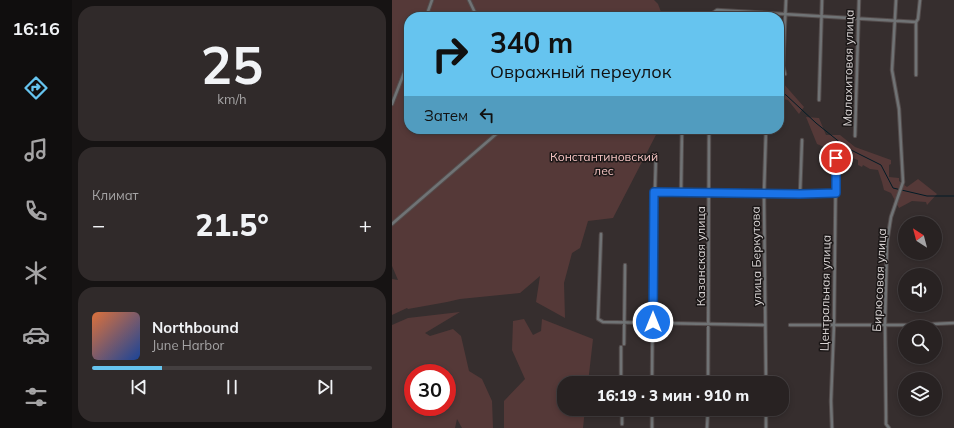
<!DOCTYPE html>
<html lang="ru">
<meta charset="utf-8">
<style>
body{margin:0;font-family:Mulish,sans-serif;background:#302a2a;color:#f1f3f6;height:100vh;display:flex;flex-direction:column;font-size:15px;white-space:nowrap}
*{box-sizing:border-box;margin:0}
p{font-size:13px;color:#a5a4a5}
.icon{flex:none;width:22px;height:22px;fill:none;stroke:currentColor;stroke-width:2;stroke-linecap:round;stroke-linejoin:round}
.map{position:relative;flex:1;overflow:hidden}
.side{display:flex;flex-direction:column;gap:6px;padding:6px;background:#161313;width:320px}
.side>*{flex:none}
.hud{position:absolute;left:12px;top:12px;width:380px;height:122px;border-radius:16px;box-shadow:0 2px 6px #0003,0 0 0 1px #443f40;background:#66c4ef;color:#111;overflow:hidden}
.needle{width:26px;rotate:324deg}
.buttons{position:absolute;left:506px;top:216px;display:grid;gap:8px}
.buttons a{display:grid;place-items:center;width:44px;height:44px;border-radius:50%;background:#282222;box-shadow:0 2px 6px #0003,0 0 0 1px #443f40;font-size:20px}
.speed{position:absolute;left:12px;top:364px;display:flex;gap:8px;font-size:20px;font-weight:700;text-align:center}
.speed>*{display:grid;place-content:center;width:52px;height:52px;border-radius:50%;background:#282222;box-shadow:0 2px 6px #0003,0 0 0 1px #443f40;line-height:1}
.speed .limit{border:6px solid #d22;background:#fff;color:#111}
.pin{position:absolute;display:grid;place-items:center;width:34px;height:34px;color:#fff;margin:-17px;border:2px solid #fff;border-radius:50%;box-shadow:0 1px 4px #0007}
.me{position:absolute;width:44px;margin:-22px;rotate:0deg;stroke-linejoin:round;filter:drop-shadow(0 0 3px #0008)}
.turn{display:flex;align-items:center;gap:14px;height:84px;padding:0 20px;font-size:18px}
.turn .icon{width:52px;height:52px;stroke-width:2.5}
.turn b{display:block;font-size:28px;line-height:34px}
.then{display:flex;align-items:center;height:38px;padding:0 20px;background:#0003;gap:8px;font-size:15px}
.big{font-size:30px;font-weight:800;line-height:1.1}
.side .card{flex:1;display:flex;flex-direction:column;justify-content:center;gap:6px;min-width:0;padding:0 14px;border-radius:16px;background:#302a2a}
.side .dial{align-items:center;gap:0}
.dial b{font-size:52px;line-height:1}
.song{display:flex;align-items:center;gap:12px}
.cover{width:48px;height:48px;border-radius:6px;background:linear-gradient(135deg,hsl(20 70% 55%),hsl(220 70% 35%))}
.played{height:4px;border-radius:2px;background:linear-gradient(90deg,#66c4ef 25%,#443f40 25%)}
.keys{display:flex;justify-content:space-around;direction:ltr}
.heat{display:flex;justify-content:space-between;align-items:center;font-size:22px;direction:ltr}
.trip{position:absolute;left:165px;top:376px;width:232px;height:40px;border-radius:16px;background:#282222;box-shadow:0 2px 6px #0003,0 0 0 1px #443f40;font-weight:800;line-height:40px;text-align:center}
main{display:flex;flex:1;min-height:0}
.tabs{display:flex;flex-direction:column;width:72px;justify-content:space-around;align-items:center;background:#100e0e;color:#a5a4a5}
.tabs .icon{width:28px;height:28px}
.tabs .selected{color:#66c4ef}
.tabs b{font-size:18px;color:#f1f3f6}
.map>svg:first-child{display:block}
</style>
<main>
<nav class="tabs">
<b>16:16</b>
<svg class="icon selected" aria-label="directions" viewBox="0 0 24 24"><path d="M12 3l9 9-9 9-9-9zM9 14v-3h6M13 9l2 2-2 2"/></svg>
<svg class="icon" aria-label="music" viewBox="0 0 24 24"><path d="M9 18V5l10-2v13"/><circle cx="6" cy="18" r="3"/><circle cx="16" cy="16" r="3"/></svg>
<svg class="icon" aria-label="phone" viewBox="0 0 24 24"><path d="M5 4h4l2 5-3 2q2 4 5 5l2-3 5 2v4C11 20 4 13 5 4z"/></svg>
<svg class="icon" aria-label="climate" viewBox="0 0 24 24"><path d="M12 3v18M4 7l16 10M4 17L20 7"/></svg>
<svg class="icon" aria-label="car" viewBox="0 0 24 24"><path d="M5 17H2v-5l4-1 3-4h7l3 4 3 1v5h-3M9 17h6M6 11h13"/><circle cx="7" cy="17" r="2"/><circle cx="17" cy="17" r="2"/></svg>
<svg class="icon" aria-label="filters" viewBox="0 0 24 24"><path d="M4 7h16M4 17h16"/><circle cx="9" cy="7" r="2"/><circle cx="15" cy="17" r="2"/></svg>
</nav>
<section class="side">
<div class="card dial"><b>25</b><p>km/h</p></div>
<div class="card"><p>Климат</p>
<div class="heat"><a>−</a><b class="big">21.5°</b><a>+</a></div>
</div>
<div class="card">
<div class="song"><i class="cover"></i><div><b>Northbound</b><p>June Harbor</p></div></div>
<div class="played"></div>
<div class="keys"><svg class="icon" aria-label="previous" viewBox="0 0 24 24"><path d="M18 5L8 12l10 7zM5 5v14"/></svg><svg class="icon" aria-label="pause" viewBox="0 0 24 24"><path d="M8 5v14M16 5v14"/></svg><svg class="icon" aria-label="next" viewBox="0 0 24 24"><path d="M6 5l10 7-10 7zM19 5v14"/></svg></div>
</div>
</section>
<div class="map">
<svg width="562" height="428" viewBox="0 0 562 428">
<rect width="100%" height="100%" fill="#362e2e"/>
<!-- green -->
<path fill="#553938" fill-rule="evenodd" d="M 0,0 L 262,0 L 266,4 L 271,17 L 17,17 L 17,129 L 267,129 L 221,218 L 196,221 L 188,248 L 180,253 L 172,283 L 173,318 L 144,302 L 148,276 L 128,293 L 68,299 L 55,302 L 16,309 L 15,308 L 0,315 L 0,279 L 6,280 L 0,266 Z
M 387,83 L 391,83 L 412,107 L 407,114 L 396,100 L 387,98 Z
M 414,117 L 427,118 L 434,135 L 448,135 L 463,147 L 499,160 L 499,164 L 497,165 L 497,177 L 507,178 L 507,181 L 515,187 L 526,179 L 545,194 L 535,205 L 534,202 L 520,201 L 507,208 L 499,193 L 492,190 L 490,182 L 486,170 L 478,169 L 471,165 L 470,167 L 466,165 L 466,160 L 449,154 L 425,144 Z
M 68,312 L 33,333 L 38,336 L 61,329 L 69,336 L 77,371 L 90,379 L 100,401 L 101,428 L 70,428 L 65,419 L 63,428 L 0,428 L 0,325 L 16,318 ZM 21,373 L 55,373 L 55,407 L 21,407 Z
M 132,319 L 141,335 L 149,331 L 150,319 L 201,339 L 196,383 L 172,383 L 172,409 L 193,409 L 191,428 L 112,428 L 112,401 L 133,379 L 120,350 L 121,321 Z"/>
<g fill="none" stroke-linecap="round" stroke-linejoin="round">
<!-- stream -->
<path stroke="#021b26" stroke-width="1" d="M 387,91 L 394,95 L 424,123 L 455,148 L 489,165 L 501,188 L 535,196 L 562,196"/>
<!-- minor casing -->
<g stroke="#544c4c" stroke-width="4.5">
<path id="minor" d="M 77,0 L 85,17
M 34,17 L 40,0
M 321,17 L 321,13 L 325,10 L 524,22
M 393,74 L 391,66 L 394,0
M 524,75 L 524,22 L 526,19 L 528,0
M 427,100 L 430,0
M 0,104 L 17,60
M 463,136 L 467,0
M 262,192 L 408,194 L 444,193
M 289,193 L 290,129
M 408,194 L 410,140
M 0,224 L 110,129
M 209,234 L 206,319 L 211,322 L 373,325
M 398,325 L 520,325 L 562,323
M 232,344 L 233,265
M 229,347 L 229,383
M 260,383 L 261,253 L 264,155
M 316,383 L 317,129
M 374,383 L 372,194 L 374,129
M 230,409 L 230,424
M 260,409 L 260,428
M 374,409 L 374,428
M 315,428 L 316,409
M 440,428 L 439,401 L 442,324 L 444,157
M 497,428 L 494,424 L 494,416 L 493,324 L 495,242 L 499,217 L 511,182 L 507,109 L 500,70 L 504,0"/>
</g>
<!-- minor -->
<use href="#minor" stroke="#707375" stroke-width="2.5"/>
</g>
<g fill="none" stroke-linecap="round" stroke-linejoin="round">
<!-- route casing -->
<g stroke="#114b97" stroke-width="10">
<path id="route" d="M 261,322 L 262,192 L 408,194 L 444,193 L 444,158"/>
</g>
<!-- route -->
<use href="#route" stroke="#1a73e8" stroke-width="7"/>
</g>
<g text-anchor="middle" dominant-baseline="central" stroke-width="3" stroke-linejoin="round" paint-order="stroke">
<!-- street labels -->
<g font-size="12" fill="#dad5d5" stroke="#1b1717">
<text transform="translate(456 68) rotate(-89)">Малахитовая улица</text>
<text transform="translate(308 256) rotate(-90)">Казанская улица</text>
<text transform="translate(364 256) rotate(-91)">улица Беркутова</text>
<text transform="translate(487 280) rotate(-87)">Бирюсовая улица</text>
<text transform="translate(433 293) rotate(-89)">Центральная улица</text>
</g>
<!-- park labels -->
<g font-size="12" fill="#f5c4c2" stroke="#1b1717">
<text x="212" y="156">Константиновский<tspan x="212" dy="14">лес</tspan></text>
</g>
</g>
</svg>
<div class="buttons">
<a><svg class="needle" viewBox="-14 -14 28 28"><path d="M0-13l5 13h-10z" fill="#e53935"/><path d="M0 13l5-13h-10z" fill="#a5a4a5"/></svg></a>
<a><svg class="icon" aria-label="sound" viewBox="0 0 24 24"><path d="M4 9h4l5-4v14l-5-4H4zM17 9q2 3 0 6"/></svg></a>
<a><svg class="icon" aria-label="search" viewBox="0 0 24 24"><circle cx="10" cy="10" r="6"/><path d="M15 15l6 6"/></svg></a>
<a><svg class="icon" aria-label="layers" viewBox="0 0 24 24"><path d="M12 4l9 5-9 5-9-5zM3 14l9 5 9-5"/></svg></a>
</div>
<div class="speed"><div class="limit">30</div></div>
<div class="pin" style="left:444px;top:158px;background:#d93025"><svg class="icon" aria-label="arrive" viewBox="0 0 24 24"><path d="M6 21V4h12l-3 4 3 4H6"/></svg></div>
<svg class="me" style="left:261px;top:322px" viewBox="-20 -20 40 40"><circle r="17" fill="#1a73e8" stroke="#fff" stroke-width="3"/><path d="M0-11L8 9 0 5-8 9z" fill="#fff"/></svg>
<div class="trip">16:19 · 3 мин · 910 m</div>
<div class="hud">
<div class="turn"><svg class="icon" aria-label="right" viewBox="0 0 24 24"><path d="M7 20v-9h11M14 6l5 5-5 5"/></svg><div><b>340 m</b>Овражный переулок</div></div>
<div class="then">Затем<svg class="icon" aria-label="left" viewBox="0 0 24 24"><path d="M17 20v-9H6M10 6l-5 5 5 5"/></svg></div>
</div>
</div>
</main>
